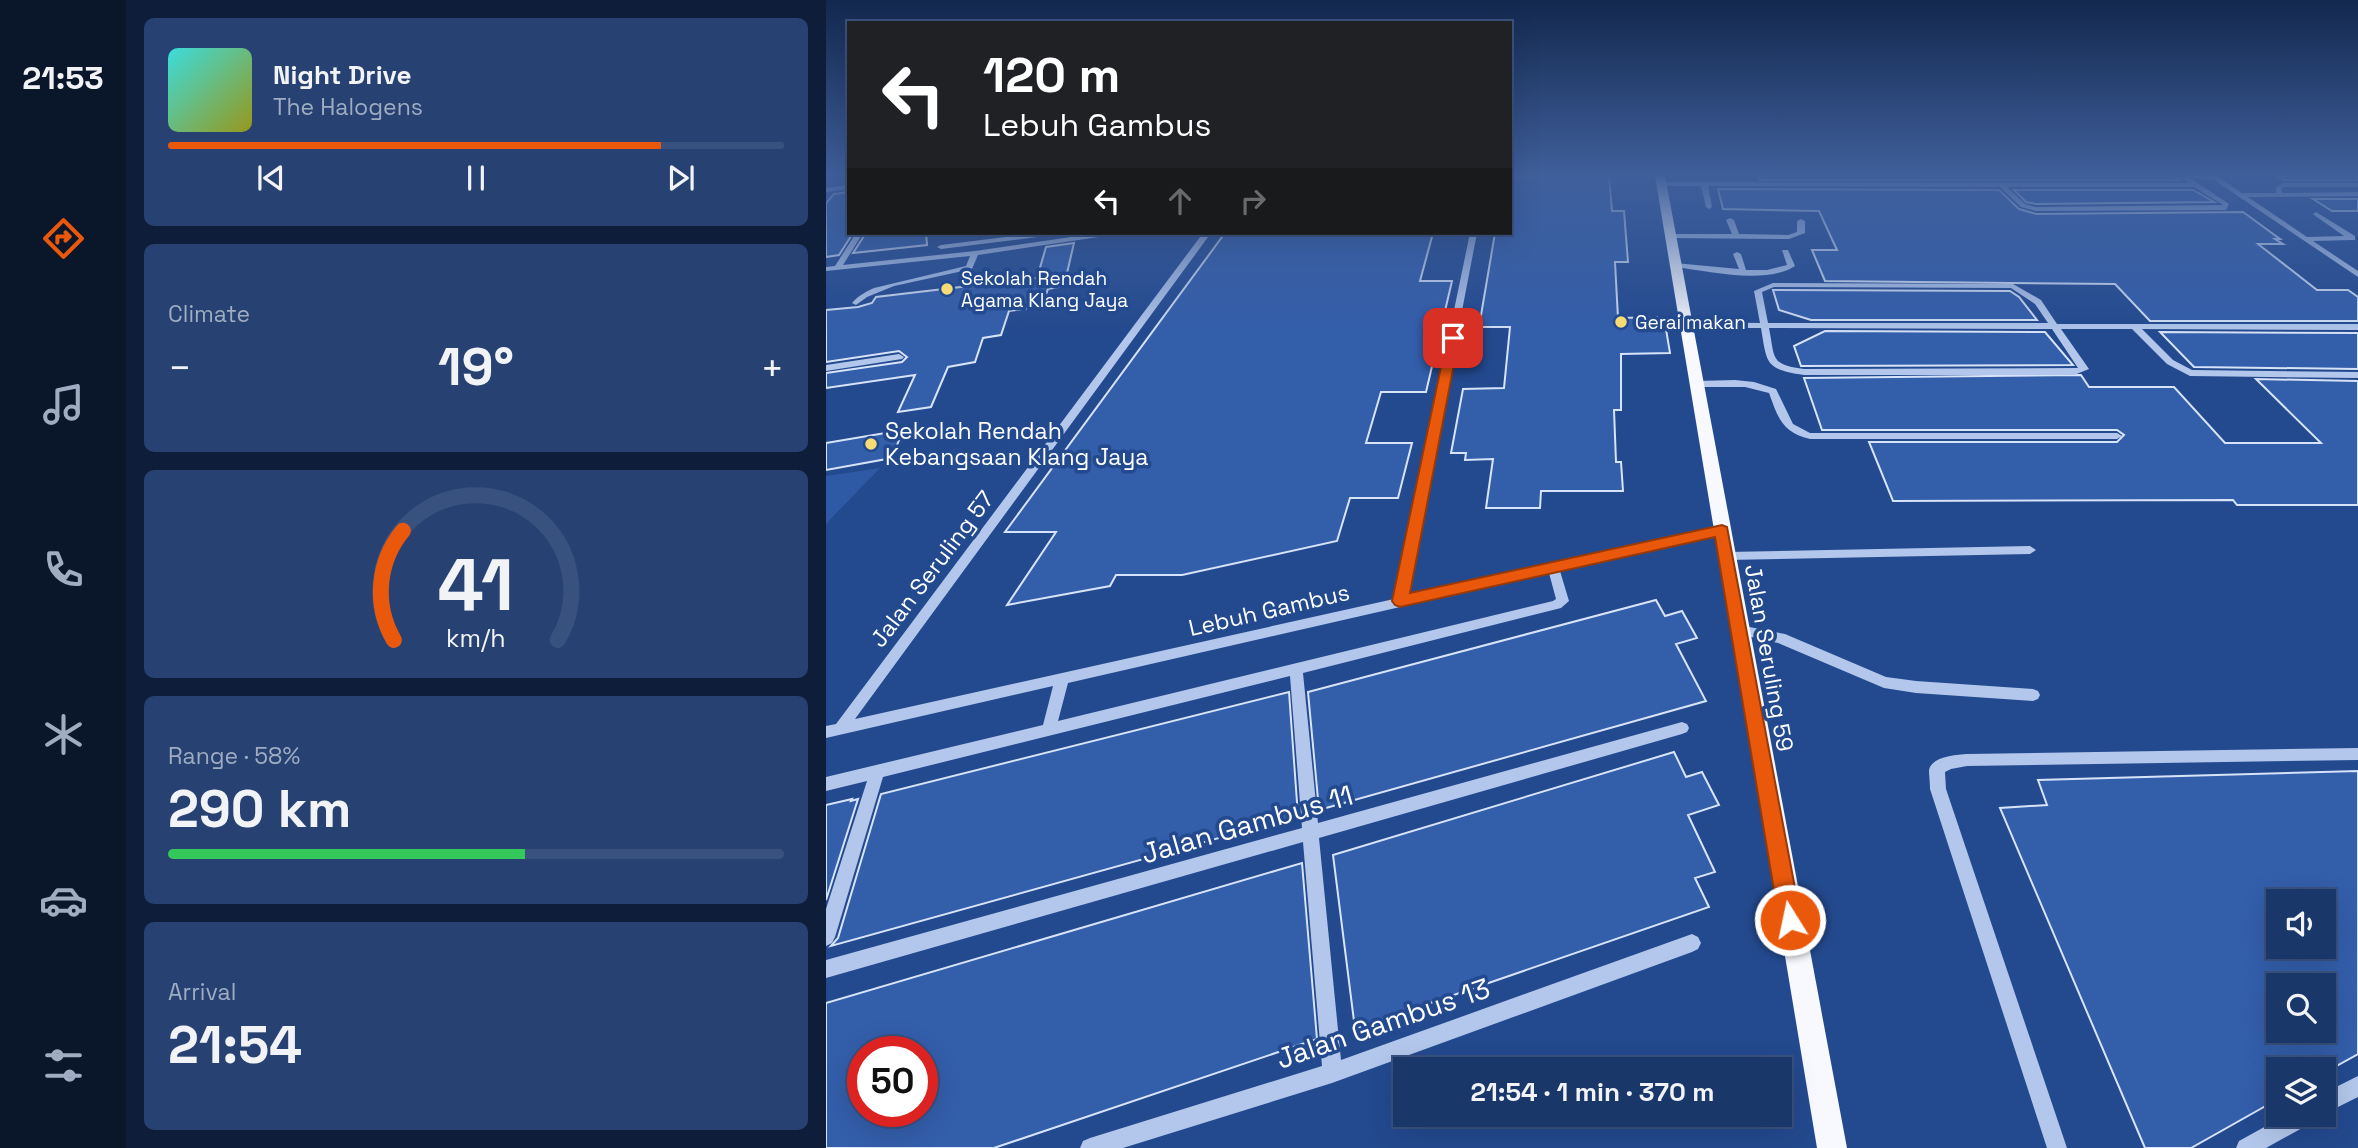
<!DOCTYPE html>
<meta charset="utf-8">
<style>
body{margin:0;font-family:"Space Grotesk",sans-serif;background:#274272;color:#f1f3f6;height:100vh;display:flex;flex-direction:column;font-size:26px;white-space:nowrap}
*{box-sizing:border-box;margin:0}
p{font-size:23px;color:#9facc1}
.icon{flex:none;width:38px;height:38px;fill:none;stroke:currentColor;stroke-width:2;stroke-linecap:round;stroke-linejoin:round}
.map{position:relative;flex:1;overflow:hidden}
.panel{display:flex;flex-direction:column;gap:18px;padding:18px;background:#0e1e3a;width:700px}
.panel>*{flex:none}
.banner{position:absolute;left:21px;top:21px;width:665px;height:214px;border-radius:0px;box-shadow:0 7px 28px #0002,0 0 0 2px #38517e;background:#202124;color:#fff;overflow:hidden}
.buttons{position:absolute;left:1440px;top:889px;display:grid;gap:14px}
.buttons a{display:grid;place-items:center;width:70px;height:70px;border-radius:0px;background:#1a376a;box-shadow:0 7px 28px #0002,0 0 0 2px #38517e;font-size:35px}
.speed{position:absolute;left:21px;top:1036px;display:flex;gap:14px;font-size:35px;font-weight:700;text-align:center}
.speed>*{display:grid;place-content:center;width:91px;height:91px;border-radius:50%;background:#1a376a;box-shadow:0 7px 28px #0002,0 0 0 2px #38517e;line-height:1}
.speed .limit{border:10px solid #d22;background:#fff;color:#111}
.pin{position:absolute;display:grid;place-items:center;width:60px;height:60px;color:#fff;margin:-30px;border-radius:14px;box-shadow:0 4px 10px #0006}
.me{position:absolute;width:77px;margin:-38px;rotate:350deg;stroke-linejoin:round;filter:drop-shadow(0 0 5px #0008)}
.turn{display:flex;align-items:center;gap:24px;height:147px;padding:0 21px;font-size:32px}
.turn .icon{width:91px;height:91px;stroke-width:2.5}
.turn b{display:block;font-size:49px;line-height:60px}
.lanes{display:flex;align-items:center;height:66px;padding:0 21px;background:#0003;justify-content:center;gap:35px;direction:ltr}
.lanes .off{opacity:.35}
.big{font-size:52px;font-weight:800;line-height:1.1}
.panel .widget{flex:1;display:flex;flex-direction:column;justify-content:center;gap:10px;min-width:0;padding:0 24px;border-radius:10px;background:#274272}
.panel .dial{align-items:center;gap:0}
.dial svg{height:182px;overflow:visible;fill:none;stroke:#38517e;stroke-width:7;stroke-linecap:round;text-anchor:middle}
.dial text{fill:#f1f3f6;stroke:none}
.song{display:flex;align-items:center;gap:21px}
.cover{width:84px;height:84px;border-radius:10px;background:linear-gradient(135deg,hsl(180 70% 55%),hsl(60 70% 35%))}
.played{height:7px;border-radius:4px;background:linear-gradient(90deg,#ea580c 80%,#38517e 80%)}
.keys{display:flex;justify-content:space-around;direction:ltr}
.heat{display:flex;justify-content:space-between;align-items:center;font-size:38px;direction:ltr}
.charge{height:10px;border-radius:5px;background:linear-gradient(90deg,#34c759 58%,#38517e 0)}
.trip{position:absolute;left:567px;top:1057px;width:399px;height:70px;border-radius:0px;background:#1a376a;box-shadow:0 7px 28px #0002,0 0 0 2px #38517e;font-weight:800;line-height:70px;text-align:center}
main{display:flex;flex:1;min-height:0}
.menu{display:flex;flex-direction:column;width:126px;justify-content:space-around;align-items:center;background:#0a162a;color:#9facc1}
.menu .icon{width:49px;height:49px}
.menu .on{color:#ea580c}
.menu b{font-size:32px;color:#f1f3f6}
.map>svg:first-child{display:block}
</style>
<main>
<nav class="menu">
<b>21:53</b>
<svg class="icon on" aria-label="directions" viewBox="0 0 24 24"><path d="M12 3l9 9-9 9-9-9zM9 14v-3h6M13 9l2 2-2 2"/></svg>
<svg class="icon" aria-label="music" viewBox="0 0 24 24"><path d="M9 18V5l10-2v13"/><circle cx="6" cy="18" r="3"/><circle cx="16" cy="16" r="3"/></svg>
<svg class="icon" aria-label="phone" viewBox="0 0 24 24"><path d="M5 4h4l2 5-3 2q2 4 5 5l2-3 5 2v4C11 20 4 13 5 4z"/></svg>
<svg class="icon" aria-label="climate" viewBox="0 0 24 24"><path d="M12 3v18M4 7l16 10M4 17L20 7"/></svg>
<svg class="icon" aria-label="car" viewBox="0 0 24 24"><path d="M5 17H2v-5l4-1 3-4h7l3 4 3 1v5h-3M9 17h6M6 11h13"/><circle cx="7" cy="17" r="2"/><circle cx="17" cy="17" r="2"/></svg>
<svg class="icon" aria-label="filters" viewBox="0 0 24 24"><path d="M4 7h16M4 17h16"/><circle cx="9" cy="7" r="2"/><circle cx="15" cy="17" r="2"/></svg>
</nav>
<section class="panel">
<div class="widget">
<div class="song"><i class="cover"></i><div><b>Night Drive</b><p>The Halogens</p></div></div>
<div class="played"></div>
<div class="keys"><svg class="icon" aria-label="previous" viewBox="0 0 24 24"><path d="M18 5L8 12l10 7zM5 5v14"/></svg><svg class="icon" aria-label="pause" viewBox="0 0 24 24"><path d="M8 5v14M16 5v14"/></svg><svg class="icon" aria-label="next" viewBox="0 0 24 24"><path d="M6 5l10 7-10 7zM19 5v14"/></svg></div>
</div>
<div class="widget"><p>Climate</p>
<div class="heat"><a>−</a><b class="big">19°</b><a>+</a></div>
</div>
<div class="widget dial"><svg viewBox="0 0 100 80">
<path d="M14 69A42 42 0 1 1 86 69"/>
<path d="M14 69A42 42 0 0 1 18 21" stroke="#ea580c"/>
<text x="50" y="56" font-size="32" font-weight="700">41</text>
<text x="50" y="72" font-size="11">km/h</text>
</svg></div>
<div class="widget"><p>Range · 58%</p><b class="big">290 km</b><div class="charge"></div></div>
<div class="widget"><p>Arrival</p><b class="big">21:54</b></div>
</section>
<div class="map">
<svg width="1532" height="1148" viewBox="0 0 1532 1148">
<rect width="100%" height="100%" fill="#23498e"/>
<!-- green -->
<path fill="#2d59a5" d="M 54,468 L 0,524 L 0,476 Z"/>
<!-- building -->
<path fill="#335eaa" stroke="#d7e3f8" stroke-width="2" fill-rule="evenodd" d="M 703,176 L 783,176 L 786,211 L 798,211 L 802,262 L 789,262 L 792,318 L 838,317 L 844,353 L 795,354 L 795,410 L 788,410 L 790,462 L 795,462 L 797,491 L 715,491 L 714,508 L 660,508 L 667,459 L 639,460 L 640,453 L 625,453 L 637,389 L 678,388 L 684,327 L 653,327 L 669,233 L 684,233 L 684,178 Z
M 932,176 L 1348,176 L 1354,180 L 933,180 Z
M 1450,176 L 1532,176 L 1532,180 L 1458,180 Z
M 892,189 L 1173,190 L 1193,209 L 1210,214 L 1417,212 L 1454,239 L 1449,239 L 1457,244 L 1432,244 L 1491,290 L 1522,290 L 1532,297 L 1532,321 L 1324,321 L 1289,284 L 999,281 L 986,250 L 1011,250 L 993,211 L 897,209 Z
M 1188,190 L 1367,190 L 1388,202 L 1210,204 L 1200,202 Z
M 23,192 L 23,234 L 27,233 L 13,255 L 0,257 L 0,203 L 8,194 Z
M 1487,199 L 1532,199 L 1532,211 L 1506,211 Z
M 40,233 L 100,233 L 101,245 L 27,253 Z
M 399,233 L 607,233 L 594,281 L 626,281 L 600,392 L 555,392 L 540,443 L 586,443 L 572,498 L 524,498 L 511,541 L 356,575 L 290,575 L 284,586 L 181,605 L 230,532 L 179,532 Z
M 248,243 L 238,286 L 222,289 L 216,306 L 183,311 L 175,335 L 157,338 L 149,362 L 122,367 L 105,407 L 72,412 L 89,375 L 0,388 L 0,373 L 76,362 L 81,357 L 73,351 L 0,362 L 0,310 L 32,307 L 46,303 L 50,297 L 211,278 L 220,247 Z
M 947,290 L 1184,291 L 1193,297 L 1211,320 L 985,320 L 953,310 Z
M 999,331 L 1219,332 L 1247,365 L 975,366 L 968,346 Z
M 1334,332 L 1532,333 L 1532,369 L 1368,367 Z
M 1255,375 L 1263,387 L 1348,387 L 1399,443 L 1495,443 L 1430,379 L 1532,381 L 1532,505 L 1411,505 L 1407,500 L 1067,501 L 1043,442 L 1291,442 L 1298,435 L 1291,430 L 996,430 L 978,378 Z
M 77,430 L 66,458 L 0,470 L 0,443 Z
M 830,600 L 839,616 L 856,611 L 871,638 L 850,644 L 880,701 L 493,810 L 482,692 Z
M 463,692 L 472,816 L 5,946 L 12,938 L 55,794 Z
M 848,752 L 860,777 L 876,772 L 893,805 L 862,815 L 889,872 L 869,878 L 883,907 L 529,1029 L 507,855 Z
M 1532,771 L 1532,1054 L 1505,1069 L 1452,1069 L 1452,1099 L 1365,1148 L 1319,1148 L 1174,808 L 1221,805 L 1212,780 ZM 1452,901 L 1498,901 L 1498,947 L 1452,947 ZM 1452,985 L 1498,985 L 1498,1031 L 1452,1031 Z
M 26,799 L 25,801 L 32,799 L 0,900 L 0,805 Z
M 476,863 L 491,1039 L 168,1148 L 0,1148 L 0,1003 ZM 37,1052 L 96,1052 L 96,1111 L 37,1111 Z"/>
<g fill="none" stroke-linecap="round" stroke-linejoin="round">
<!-- minor -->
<path fill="#b2c7eb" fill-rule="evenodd" d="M 1353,176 L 1391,176 L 1416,193 L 1450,193 L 1450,187 L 1457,183 L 1532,183 L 1532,187 L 1458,187 L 1455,189 L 1457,193 L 1532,192 L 1532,196 L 1422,197 L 1481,237 L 1518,236 L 1488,215 L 1487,214 L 1490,212 L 1529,236 L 1529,240 L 1526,240 L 1487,241 L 1532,271 L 1532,277 L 1388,180 L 1364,178 L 1403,204 L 1400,210 L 1210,211 L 1195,207 L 1174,187 L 882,186 L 886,207 L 883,209 L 880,207 L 875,186 L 835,186 L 832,184 L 835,182 L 1362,183 ZM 1181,187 L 1368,187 L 1397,205 L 1210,207 L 1199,204 Z
M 23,185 L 23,189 L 0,192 L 0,188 Z
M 904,218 L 908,220 L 913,234 L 962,235 L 971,232 L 971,221 L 975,219 L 979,221 L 979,233 L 963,239 L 844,238 L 840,236 L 844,234 L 906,234 L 900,220 Z
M 30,233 L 37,233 L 17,265 L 149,251 L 273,233 L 290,233 L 286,235 L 152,255 L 146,269 L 68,286 L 41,297 L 30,305 L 26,303 C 32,296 39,292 48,288 L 140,266 L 144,256 L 0,271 L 0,267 L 9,266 Z
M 212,233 L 231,233 L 227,235 L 115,249 L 111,247 L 115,245 Z
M 377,233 L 385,233 L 29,719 L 568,599 L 644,233 L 651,233 L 581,596 L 896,526 L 902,530 L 896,534 L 734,571 L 743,601 L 735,608 L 477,673 L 492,823 L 856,722 L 861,724 L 863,728 L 861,732 L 856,734 L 493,838 L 515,1060 L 866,934 L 872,937 L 875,943 L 872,949 L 866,952 L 506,1083 L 297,1148 L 254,1148 L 257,1141 L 264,1138 L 496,1066 L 477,842 L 0,978 L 0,960 L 476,828 L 464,676 L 57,777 L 9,937 L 6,943 L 0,946 L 0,909 L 41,781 L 0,791 L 0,777 L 217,725 L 227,686 L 0,738 L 0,726 L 10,724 ZM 723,573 L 730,599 L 727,601 L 232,721 L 242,683 Z
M 956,250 L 962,250 L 969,266 C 940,285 882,271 849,267 L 845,265 L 849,263 L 913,269 L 907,254 L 911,252 L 915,254 L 920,270 L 941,270 L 961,265 Z
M 947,283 L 1187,284 L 1215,300 L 1231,324 L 1532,324 L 1532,330 L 1316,329 L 1347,360 L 1366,370 L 1532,372 L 1532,378 L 1364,376 L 1341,364 L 1306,329 L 1235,329 L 1263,369 L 1248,375 L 978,375 C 939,369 941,364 935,328 L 860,328 L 856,325 L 860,322 L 934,323 L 928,291 ZM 948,287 L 1185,288 L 1209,304 L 1222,323 L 942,323 L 936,292 ZM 943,328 L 1226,329 L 1252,368 L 978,369 C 944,365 949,358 943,328 Z
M 73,354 L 78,357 L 76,359 L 0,371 L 0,365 Z
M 909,380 L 928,382 L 950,389 L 967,424 L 984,433 L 1291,433 L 1296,436 L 1291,439 L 984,439 C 956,432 952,418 943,393 L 919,387 L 870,387 L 865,384 L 870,381 Z
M 1204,546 L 1210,550 L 1204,554 L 901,560 L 895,556 L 901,552 Z
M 913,625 L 959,634 L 1060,677 L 1090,681 L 1207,689 L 1212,691 L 1214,695 L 1212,699 L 1207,701 L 1090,693 L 1058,688 L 952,643 L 908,633 L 906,630 L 908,627 Z
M 1532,748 L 1532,760 L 1141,766 L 1125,769 L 1119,772 L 1120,789 L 1241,1148 L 1221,1148 L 1104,789 C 1104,783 1103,776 1103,770 C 1106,756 1130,755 1141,754 Z
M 1532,1076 L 1532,1097 L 1498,1114 L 1498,1093 Z
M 1460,1115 L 1490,1115 L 1487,1122 L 1440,1148 L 1410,1148 L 1413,1141 Z"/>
<!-- major -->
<path fill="#f7f9ff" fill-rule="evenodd" d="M 829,176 L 839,176 L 1021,1148 L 991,1148 Z"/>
</g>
<!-- sky -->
<linearGradient id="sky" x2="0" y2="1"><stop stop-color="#13284e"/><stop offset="0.52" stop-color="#3f5f9b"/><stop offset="1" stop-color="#3f5f9b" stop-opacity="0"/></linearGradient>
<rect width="1532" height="336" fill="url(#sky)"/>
<!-- route -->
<path fill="#ea580c" stroke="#983908" stroke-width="2" d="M 627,334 L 633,338 L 584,593 L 896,525 L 901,527 L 975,920 L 972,928 L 964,931 L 956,928 L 953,920 L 889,537 L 574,607 L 569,605 L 566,601 L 621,338 Z"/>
<!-- markers -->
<g fill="#f7dc75" stroke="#23498e" stroke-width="2.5">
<circle cx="121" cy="289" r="7"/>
<circle cx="795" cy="322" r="7"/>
<circle cx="45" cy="444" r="7"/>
</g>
<g text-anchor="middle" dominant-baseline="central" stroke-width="7" stroke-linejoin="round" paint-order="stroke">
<!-- far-poi labels -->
<g font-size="19" fill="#fff" stroke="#23498e" text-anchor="start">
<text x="135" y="278">Sekolah Rendah<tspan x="135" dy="22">Agama Klang Jaya</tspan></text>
<text x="809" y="322">Gerai makan</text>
</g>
<!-- poi labels -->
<g font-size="23" fill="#fff" stroke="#23498e" text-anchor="start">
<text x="59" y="431">Sekolah Rendah<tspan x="59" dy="26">Kebangsaan Klang Jaya</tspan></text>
</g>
<!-- street labels -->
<g font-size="23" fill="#fff" stroke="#23498e">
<text transform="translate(106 569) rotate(-53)">Jalan Seruling 57</text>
<text transform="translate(443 610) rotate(-13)">Lebuh Gambus</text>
<text transform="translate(943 658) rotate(80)">Jalan Seruling 59</text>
</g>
<!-- near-street labels -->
<g font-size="28" fill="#fff" stroke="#23498e">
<text transform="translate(421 824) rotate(-16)">Jalan Gambus 11</text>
<text transform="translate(557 1023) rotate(-19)">Jalan Gambus 13</text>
</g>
</g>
</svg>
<div class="buttons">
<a><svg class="icon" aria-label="sound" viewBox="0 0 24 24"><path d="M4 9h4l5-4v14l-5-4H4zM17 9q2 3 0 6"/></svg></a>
<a><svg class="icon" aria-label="search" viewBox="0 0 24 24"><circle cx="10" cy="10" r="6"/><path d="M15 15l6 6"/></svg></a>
<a><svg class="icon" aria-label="layers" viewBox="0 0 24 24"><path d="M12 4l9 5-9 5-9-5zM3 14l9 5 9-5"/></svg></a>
</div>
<div class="speed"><div class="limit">50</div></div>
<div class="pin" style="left:627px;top:338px;background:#d93025"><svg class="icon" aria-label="arrive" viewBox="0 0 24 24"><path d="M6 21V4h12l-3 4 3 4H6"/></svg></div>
<svg class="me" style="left:964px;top:920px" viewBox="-20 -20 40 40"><circle r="17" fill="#ea580c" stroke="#fff" stroke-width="3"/><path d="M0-11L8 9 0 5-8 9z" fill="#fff"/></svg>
<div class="trip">21:54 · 1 min · 370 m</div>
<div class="banner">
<div class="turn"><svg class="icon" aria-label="left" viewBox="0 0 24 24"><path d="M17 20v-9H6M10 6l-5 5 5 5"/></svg><div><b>120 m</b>Lebuh Gambus</div></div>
<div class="lanes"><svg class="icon" aria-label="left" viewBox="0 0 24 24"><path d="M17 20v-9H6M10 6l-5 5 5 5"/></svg><svg class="icon off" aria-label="ahead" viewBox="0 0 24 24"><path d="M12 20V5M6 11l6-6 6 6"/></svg><svg class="icon off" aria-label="right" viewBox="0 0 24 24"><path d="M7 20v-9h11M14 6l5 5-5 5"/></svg></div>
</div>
</div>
</main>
